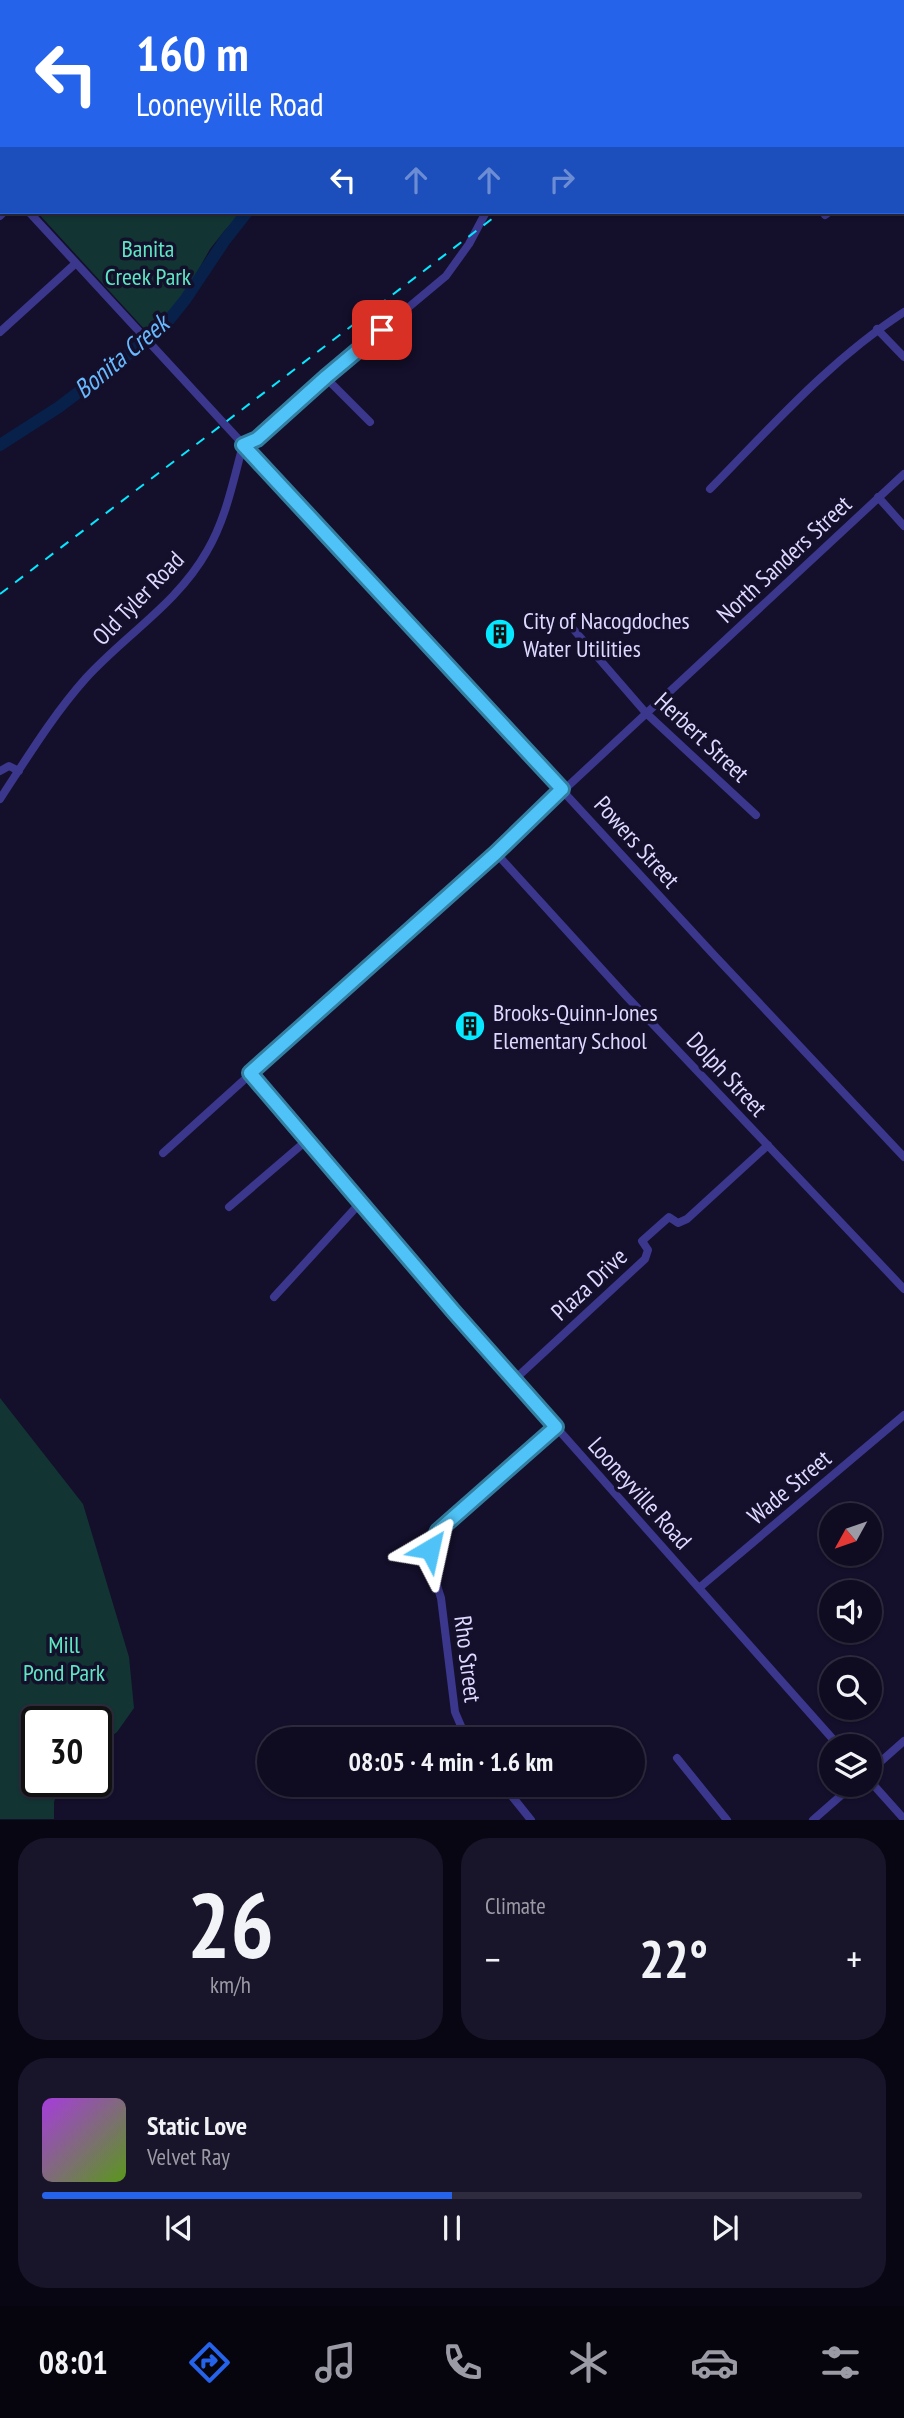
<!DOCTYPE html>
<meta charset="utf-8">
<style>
body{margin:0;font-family:"PT Sans Narrow",sans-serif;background:#181429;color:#f1f3f6;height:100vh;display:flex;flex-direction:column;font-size:26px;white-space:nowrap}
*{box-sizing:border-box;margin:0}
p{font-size:23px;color:#9b9ba5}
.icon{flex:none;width:38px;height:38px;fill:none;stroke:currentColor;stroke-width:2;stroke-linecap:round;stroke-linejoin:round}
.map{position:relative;height:1820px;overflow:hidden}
.details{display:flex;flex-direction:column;gap:18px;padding:18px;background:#080612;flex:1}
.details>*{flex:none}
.guide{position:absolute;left:0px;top:0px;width:905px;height:214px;box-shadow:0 2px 5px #0004,0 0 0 2px #2f2b3e;background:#2563eb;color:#fff;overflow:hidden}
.needle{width:46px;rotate:230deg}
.tools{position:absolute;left:819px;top:1503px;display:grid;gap:14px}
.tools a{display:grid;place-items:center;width:63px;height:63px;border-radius:50%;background:#0f0b20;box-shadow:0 2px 5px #0004,0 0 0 2px #2f2b3e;font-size:35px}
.speed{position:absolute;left:21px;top:1706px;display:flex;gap:14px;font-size:35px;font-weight:700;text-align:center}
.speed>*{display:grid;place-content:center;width:91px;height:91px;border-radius:50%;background:#0f0b20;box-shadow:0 2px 5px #0004,0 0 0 2px #2f2b3e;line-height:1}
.speed .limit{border:4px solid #111;border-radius:10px;background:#fff;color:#111}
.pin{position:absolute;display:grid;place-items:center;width:60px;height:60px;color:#fff;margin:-30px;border-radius:14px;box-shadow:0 4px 10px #0006}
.me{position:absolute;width:77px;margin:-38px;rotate:36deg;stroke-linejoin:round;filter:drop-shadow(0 0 5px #0008)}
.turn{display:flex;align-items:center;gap:24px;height:147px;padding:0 21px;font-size:32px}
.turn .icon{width:91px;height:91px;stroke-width:2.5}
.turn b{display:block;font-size:49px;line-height:60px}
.lanes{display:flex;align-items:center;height:66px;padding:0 21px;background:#0003;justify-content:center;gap:35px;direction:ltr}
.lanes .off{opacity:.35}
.big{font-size:52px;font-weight:700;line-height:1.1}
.details .widget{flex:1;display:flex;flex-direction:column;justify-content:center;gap:10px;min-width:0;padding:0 24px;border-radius:28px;background:#181429}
.details .dial{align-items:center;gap:0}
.dial b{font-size:91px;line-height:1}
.song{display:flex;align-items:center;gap:21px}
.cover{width:84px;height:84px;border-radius:10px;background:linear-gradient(135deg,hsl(280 70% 55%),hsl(90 70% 35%))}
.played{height:7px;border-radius:4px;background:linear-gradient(90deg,#2563eb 50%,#2f2b3e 50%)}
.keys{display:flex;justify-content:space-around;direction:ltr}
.heat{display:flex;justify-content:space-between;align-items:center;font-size:38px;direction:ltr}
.details .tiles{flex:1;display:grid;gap:18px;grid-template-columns:1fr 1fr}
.widget:last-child{grid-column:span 2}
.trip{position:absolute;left:257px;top:1727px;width:388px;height:70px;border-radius:35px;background:#0f0b20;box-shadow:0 2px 5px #0004,0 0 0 2px #2f2b3e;font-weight:700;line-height:70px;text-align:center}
.dock{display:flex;height:112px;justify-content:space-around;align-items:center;background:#06040d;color:#9b9ba5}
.dock .icon{width:49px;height:49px}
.dock .active{color:#2563eb}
.dock b{font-size:32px;color:#f1f3f6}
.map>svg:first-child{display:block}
</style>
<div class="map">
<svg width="904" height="1820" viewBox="0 0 904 1820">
<rect width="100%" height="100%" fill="#140f2b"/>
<!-- green -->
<path fill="#123534" d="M 373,0 L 496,0 L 370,2 Z
M 37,212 L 244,212 L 225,230 L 210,249 L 183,297 L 169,314 L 147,332 Z
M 0,1398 L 83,1504 L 129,1657 L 134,1708 L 117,1732 L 96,1748 L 96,1722 L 37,1722 L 37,1782 L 61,1782 L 54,1802 L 54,1819 L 0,1819 Z"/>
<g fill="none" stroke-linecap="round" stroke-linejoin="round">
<!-- river -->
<path stroke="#07214b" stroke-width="12" d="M 496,2 L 515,2
M 553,2 L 558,0
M 0,445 L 59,407 L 130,353 L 168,321 L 185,300 L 225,240 L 247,212"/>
<!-- minor -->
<path stroke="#3a378c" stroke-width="8" d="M 3,0 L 5,2
M 312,0 L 313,2
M 353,2 L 357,0
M 676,2 L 680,0
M 885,2 L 886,0
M 903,148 L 904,147
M 0,180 L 2,181
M 29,212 L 713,954 L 904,1157
M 825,215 L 829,212
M 0,216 L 4,212
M 877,329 L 904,357
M 0,332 L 76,263
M 325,377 L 370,422
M 243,445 L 257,439 L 325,377 L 446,276 L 469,244 L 486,212
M 710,489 C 772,426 830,360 904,312
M 878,497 L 904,526
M 568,623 L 646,713 L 756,815
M 0,771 L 9,766 L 19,771
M 0,799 C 27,758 53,715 86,678 C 125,635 178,603 207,551 C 226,519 233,481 243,445
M 496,853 L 628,998 L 904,1289
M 250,1073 L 454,1312 L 839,1746
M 163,1153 L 496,853 L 904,474
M 229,1207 L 306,1141
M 274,1297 L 360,1203
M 514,1380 L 645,1259 L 648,1250 L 642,1241 L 669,1217 L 678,1223 L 687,1219 L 768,1145
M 699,1588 L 904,1415
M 467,1740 L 455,1712 L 441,1598 L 431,1567 L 430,1549 L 438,1532 L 556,1428
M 677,1758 L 727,1820
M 870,1771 L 904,1741
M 870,1781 L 904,1819
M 503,1785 L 531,1820
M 813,1820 L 853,1785"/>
<!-- major -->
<path stroke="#c260ff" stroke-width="10" d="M 784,0 L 786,2
M 903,113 L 904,114"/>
<!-- rail -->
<path stroke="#05e8ff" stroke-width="2" stroke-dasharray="10 9" stroke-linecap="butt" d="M 749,2 L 750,0
M 0,594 L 501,212"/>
</g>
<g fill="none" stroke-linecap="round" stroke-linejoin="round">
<!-- route casing -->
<g stroke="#337fa1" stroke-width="18">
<path id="route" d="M 382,330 L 326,377 L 257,439 L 243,445 L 562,789 L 496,853 L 250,1073 L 454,1312 L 556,1427 L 438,1531 L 430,1549"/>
</g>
<!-- route -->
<use href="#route" stroke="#4fc3f7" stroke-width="12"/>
</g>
<!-- icons -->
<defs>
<g id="building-disc" transform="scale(1.575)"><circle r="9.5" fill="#05e8ff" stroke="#140f2b"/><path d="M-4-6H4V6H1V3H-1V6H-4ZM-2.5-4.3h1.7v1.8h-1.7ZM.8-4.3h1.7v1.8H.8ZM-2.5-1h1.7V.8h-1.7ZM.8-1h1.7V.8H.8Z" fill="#111"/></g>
</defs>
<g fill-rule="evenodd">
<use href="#building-disc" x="500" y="634"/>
<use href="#building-disc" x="470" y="1026"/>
</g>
<g text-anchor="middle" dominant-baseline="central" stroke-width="7" stroke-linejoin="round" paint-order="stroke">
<!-- park labels -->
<g font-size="24" fill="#5de7c3" stroke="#140f2b">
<text x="148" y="248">Banita<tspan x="148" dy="28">Creek Park</tspan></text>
<text x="64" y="1644">Mill<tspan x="64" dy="28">Pond Park</tspan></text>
</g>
<!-- street labels -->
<g font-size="24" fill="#ddd9ff" stroke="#140f2b">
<text transform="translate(784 559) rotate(-43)">North Sanders Street</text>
<text transform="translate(138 598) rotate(-46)">Old Tyler Road</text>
<text transform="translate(702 737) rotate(43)">Herbert Street</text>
<text transform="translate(637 842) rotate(48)">Powers Street</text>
<text transform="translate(727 1074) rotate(47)">Dolph Street</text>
<text transform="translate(589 1284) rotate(-43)">Plaza Drive</text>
<text transform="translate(789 1487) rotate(-40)">Wade Street</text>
<text transform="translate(640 1493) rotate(48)">Looneyville Road</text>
<text transform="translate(468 1659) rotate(83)">Rho Street</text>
</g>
<!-- poi labels -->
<g font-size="24" fill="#ddd9ff" stroke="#140f2b" text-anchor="start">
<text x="523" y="620">City of Nacogdoches<tspan x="523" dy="28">Water Utilities</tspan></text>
<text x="493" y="1012">Brooks-Quinn-Jones<tspan x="493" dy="28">Elementary School</tspan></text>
</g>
<!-- water labels -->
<g font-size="26" font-style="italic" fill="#67baff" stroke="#140f2b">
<text transform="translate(121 356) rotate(-40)">Bonita Creek</text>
</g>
</g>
</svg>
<div class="tools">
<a><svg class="needle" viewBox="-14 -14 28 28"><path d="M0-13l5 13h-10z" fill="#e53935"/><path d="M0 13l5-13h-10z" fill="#9b9ba5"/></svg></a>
<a><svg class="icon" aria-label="sound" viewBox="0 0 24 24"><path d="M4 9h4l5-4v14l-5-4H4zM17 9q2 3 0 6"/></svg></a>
<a><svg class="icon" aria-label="search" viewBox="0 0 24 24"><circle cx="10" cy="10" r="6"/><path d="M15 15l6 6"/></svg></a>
<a><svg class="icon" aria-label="layers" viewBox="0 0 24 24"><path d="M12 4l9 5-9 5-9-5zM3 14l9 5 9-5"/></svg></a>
</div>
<div class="speed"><div class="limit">30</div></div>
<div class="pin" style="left:382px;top:330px;background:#d93025"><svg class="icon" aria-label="arrive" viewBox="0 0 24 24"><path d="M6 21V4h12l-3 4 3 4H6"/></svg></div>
<svg class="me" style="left:430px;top:1549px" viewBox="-20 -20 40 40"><path d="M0-17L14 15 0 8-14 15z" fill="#4fc3f7" stroke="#fff" stroke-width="4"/></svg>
<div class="trip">08:05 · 4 min · 1.6 km</div>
<div class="guide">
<div class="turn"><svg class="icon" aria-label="left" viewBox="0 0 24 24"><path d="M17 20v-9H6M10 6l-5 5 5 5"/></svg><div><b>160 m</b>Looneyville Road</div></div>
<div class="lanes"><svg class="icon" aria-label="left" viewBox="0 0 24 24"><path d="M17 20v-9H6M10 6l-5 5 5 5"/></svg><svg class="icon off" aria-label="ahead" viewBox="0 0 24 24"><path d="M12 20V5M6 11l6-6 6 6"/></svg><svg class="icon off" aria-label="ahead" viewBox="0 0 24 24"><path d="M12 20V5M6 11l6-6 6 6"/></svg><svg class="icon off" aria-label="right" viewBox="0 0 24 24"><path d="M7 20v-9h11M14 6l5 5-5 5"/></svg></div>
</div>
</div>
<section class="details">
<div class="tiles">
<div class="widget dial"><b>26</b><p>km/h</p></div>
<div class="widget"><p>Climate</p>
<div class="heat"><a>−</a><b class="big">22°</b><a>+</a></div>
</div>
<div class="widget">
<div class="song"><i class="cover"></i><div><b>Static Love</b><p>Velvet Ray</p></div></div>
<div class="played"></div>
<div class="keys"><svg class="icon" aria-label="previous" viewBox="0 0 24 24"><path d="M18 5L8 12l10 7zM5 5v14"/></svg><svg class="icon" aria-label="pause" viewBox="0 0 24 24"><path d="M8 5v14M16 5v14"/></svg><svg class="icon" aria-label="next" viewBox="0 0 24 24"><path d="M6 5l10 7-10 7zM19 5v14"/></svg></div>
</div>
</div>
</section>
<nav class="dock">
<b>08:01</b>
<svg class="icon active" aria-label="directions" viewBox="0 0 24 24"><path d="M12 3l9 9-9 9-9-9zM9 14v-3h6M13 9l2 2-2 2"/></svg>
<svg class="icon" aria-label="music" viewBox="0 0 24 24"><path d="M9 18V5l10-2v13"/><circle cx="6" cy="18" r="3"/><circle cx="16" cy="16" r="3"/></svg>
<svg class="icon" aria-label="phone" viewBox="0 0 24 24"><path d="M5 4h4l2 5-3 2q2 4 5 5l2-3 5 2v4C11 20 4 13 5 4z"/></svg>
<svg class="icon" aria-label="climate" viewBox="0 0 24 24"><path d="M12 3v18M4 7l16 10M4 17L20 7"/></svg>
<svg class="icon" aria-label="car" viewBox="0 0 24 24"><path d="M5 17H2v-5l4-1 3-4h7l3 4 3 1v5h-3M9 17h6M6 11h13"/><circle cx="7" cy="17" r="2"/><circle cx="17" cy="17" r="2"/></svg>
<svg class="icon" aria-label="filters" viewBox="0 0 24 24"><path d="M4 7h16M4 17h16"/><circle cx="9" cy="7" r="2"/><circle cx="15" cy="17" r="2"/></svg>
</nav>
